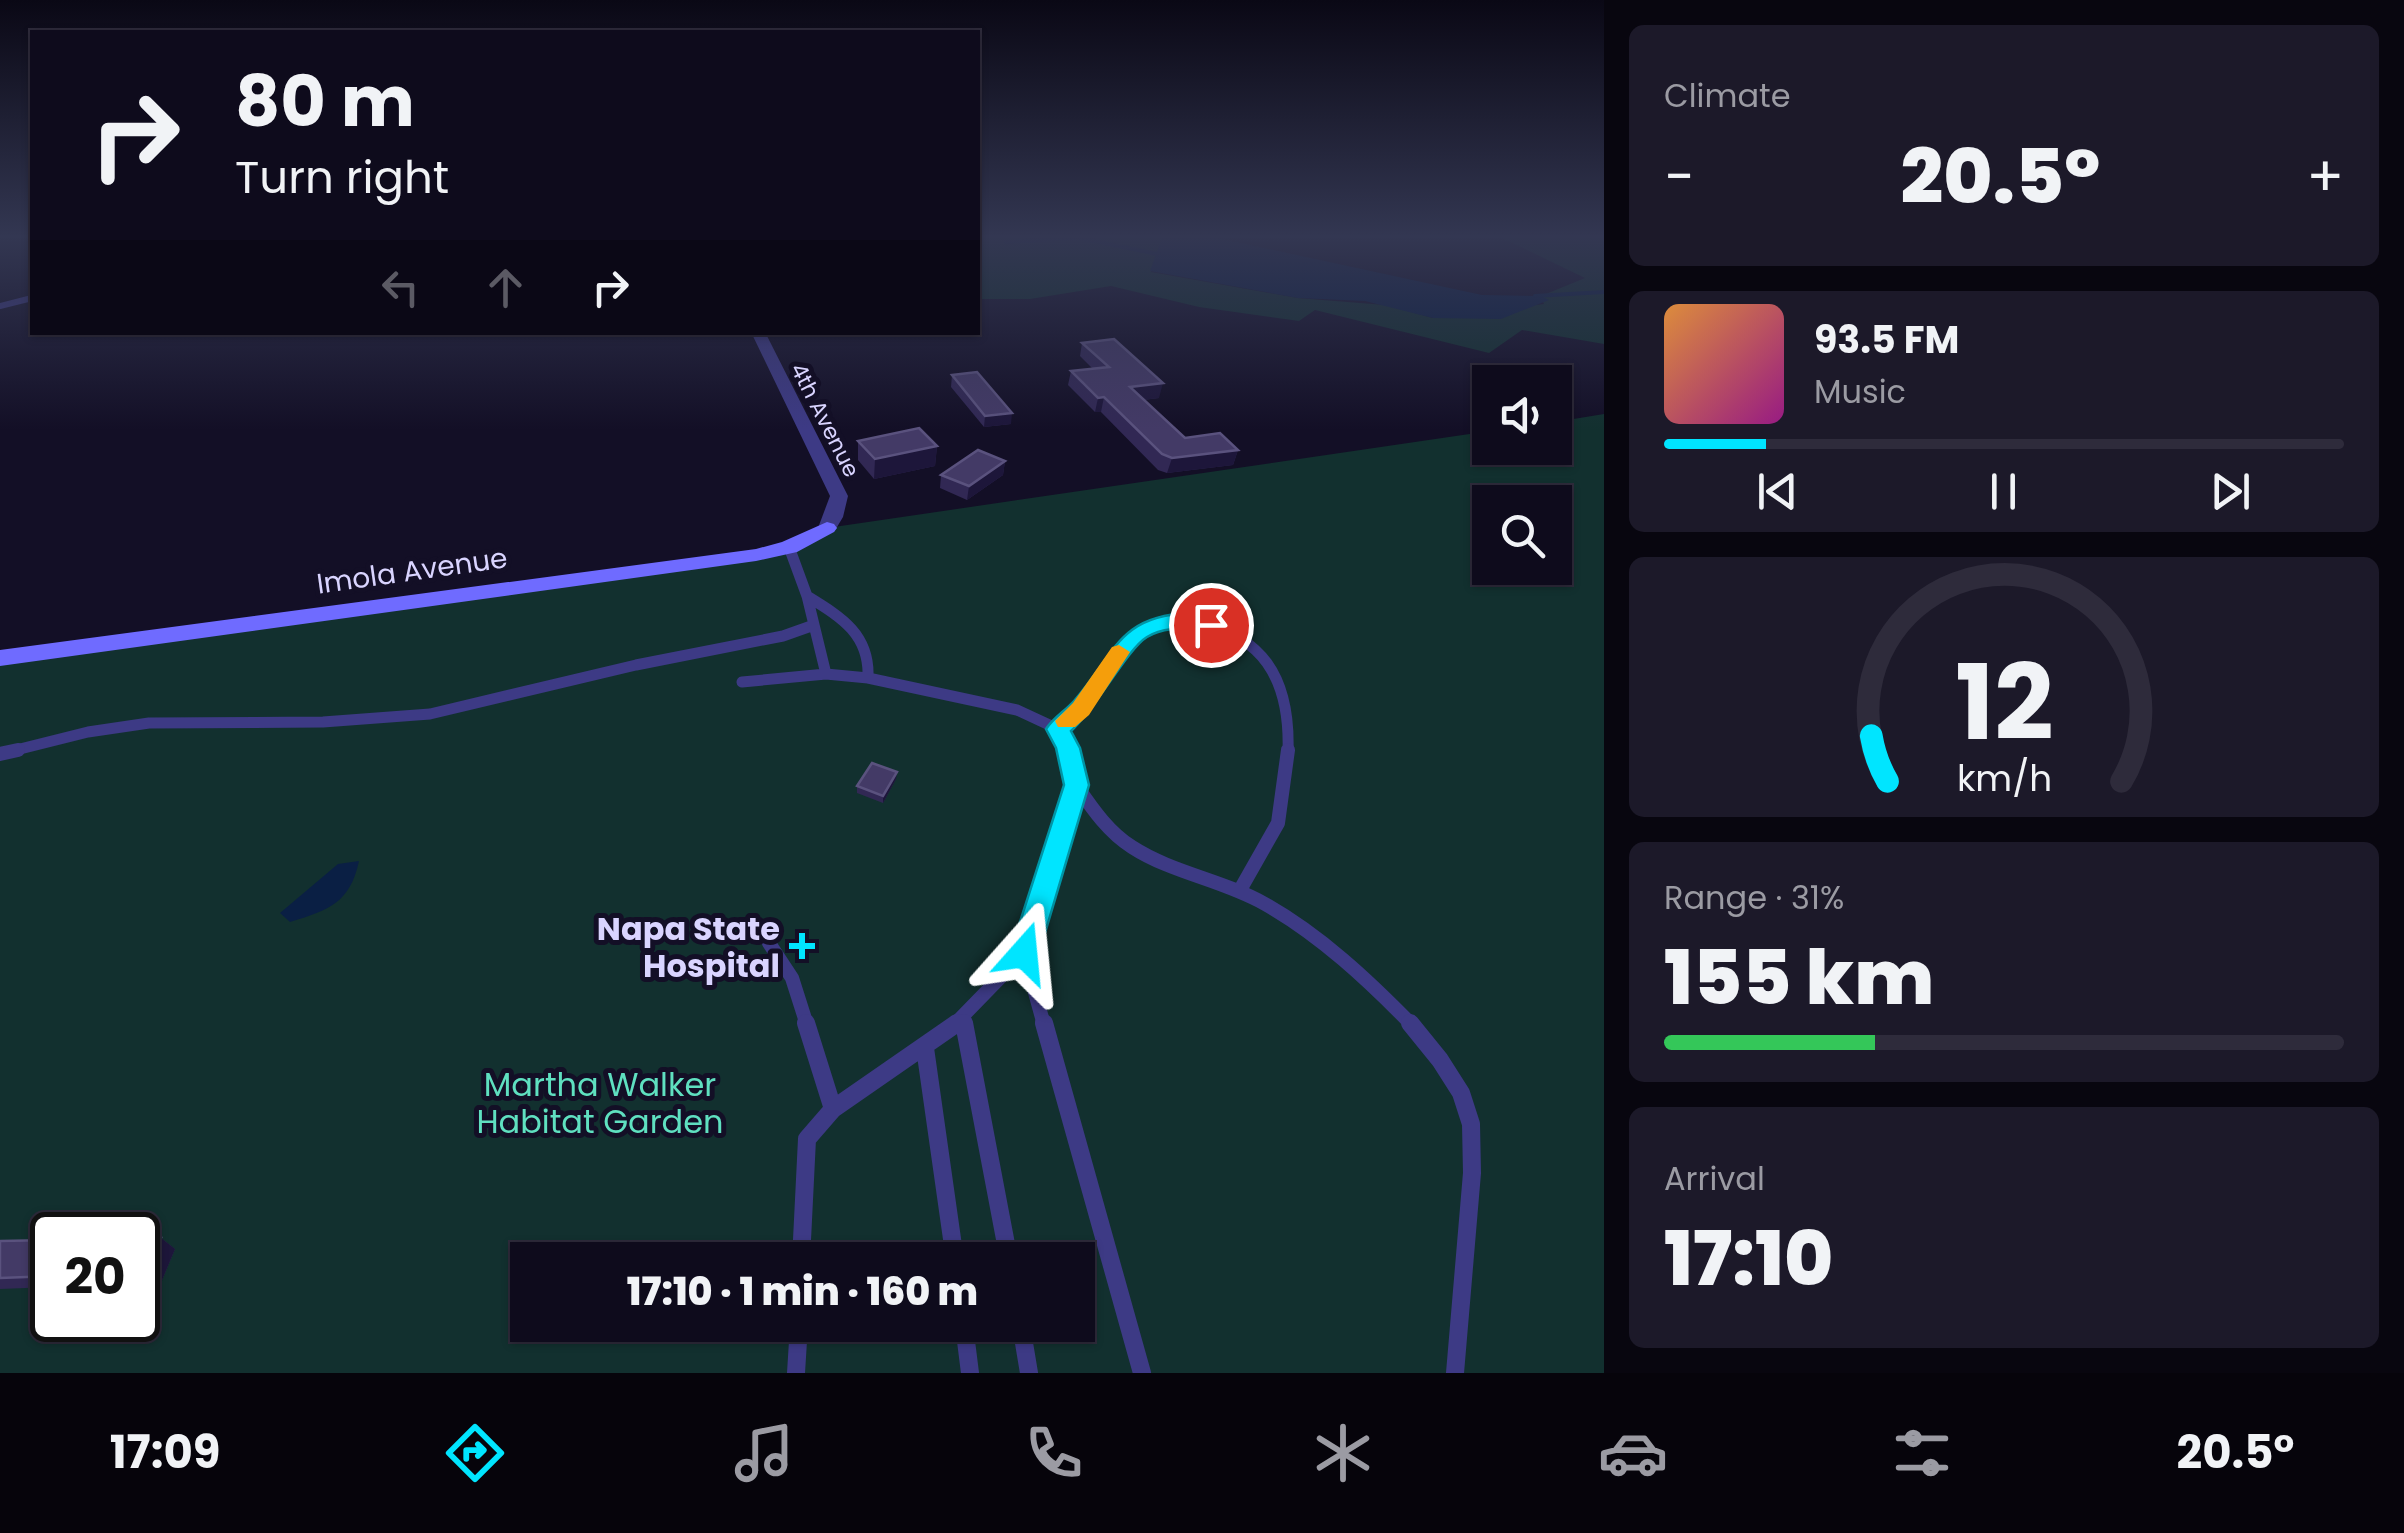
<!DOCTYPE html>
<meta charset="utf-8">
<style>
body{margin:0;font-family:Poppins,sans-serif;background:#1c1929;color:#f1f3f6;height:100vh;display:flex;flex-direction:column;font-size:38px;white-space:nowrap}
*{box-sizing:border-box;margin:0}
p{font-size:32px;color:#9b9ba3}
.icon{flex:none;width:55px;height:55px;fill:none;stroke:currentColor;stroke-width:2;stroke-linecap:round;stroke-linejoin:round}
.map{position:relative;flex:1;overflow:hidden}
.drawer{display:flex;flex-direction:column;gap:25px;padding:25px;background:#08060f;width:800px}
.drawer>*{flex:none}
.banner{position:absolute;left:30px;top:30px;width:950px;height:305px;border-radius:0px;box-shadow:0 2px 8px #0004,0 0 0 2px #2e2b3b;background:#0e0b1c;color:#f1f3f6;overflow:hidden}
.tools{position:absolute;left:1472px;top:365px;display:grid;gap:20px}
.tools a{display:grid;place-items:center;width:100px;height:100px;border-radius:0px;background:#0e0b1c;box-shadow:0 2px 8px #0004,0 0 0 2px #2e2b3b;font-size:50px}
.speed{position:absolute;left:30px;top:1212px;display:flex;gap:20px;font-size:50px;font-weight:700;text-align:center}
.speed>*{display:grid;place-content:center;width:130px;height:130px;border-radius:50%;background:#0e0b1c;box-shadow:0 2px 8px #0004,0 0 0 2px #2e2b3b;line-height:1}
.speed .limit{border:5px solid #111;border-radius:15px;background:#fff;color:#111}
.pin{position:absolute;display:grid;place-items:center;width:85px;height:85px;color:#fff;margin:-42px;border:5px solid #fff;border-radius:50%;box-shadow:0 2px 10px #0007}
.me{position:absolute;width:110px;margin:-55px;rotate:18deg;stroke-linejoin:round;filter:drop-shadow(0 0 8px #0008)}
.turn{display:flex;align-items:center;gap:35px;height:210px;padding:0 40px;font-size:45px}
.turn .icon{width:130px;height:130px;stroke-width:2.5}
.turn b{display:block;font-size:70px;line-height:85px}
.lanes{display:flex;align-items:center;height:95px;padding:0 40px;background:#0003;justify-content:center;gap:50px;direction:ltr}
.lanes .off{opacity:.35}
.big{font-size:75px;font-weight:800;line-height:1.1}
.drawer .widget{flex:1;display:flex;flex-direction:column;justify-content:center;gap:15px;min-width:0;padding:0 35px;border-radius:15px;background:#1c1929}
.drawer .dial{align-items:center;gap:0}
.dial svg{height:260px;overflow:visible;fill:none;stroke:#2e2b3b;stroke-width:7;stroke-linecap:round;text-anchor:middle}
.dial text{fill:#f1f3f6;stroke:none}
.song{display:flex;align-items:center;gap:30px}
.cover{width:120px;height:120px;border-radius:15px;background:linear-gradient(135deg,hsl(30 70% 55%),hsl(310 70% 35%))}
.played{height:10px;border-radius:5px;background:linear-gradient(90deg,#00e5ff 15%,#2e2b3b 15%)}
.keys{display:flex;justify-content:space-around;direction:ltr}
.heat{display:flex;justify-content:space-between;align-items:center;font-size:55px;direction:ltr}
.charge{height:15px;border-radius:8px;background:linear-gradient(90deg,#34c759 31%,#2e2b3b 0)}
.trip{position:absolute;left:510px;top:1242px;width:585px;height:100px;border-radius:0px;background:#0e0b1c;box-shadow:0 2px 8px #0004,0 0 0 2px #2e2b3b;font-weight:800;line-height:100px;text-align:center}
.dock{display:flex;height:160px;justify-content:space-around;align-items:center;background:#06040b;color:#9b9ba3}
.dock .icon{width:70px;height:70px}
.dock .on{color:#00e5ff}
.dock b{font-size:45px;color:#f1f3f6}
main{display:flex;flex:1;min-height:0}
.map>svg:first-child{display:block}
</style>
<main>
<div class="map">
<svg width="1604" height="1373" viewBox="0 0 1604 1373">
<rect width="100%" height="100%" fill="#130f26"/>
<!-- green -->
<path fill="#12302f" fill-rule="evenodd" d="M 978,238 L 1162,238 L 1151,272 L 1298,298 L 1385,305 L 1433,318 L 1544,304 L 1541,296 L 1585,278 L 1502,238 L 1604,238 L 1604,344 L 1522,330 L 1489,353 L 1315,310 L 1299,321 L 1199,307 L 1111,286 L 1030,299 L 978,299 Z
M 1604,414 L 1604,1373 L 0,1373 L 0,658 L 756,555 L 827,528 L 1490,431 L 1490,448 L 1555,448 L 1555,422 ZM 1490,502 L 1555,502 L 1555,568 L 1490,568 ZM 52,1235 L 138,1235 L 138,1320 L 52,1320 ZM 528,1260 L 1078,1260 L 1078,1325 L 528,1325 Z"/>
<!-- water -->
<path fill="#0a1f44" d="M 1162,238 L 1218,238 L 1482,295 L 1541,296 L 1549,300 L 1501,319 L 1433,318 L 1365,301 L 1298,298 L 1150,271 Z
M 359,861 C 350,903 329,910 290,922 L 280,913 L 338,864 Z"/>
<g fill="none" stroke-linecap="round" stroke-linejoin="round">
<!-- stream -->
<path stroke="#0a1f44" stroke-width="4" d="M 1080,238 L 1162,255
M 1006,242 L 1075,238
M 1535,296 L 1604,292"/>
<!-- lane-far3 -->
<path stroke="#3d3a85" stroke-width="6" d="M 0,306 L 32,298"/>
<!-- lane-far2 -->
<path stroke="#3d3a85" stroke-width="11" d="M 789,547 L 807,596 L 826,674
M 807,596 C 841,617 870,634 868,678
M 742,682 L 826,674 L 868,678 L 1017,710 L 1058,729 L 1069,752
M 1058,729 C 1070,718 1082,709 1091,696 C 1105,675 1115,650 1136,634 C 1175,603 1240,626 1267,663 C 1285,688 1289,722 1288,752
M 8,752 L 88,732 L 149,723 L 323,722 L 430,714 L 636,665 L 783,636 L 814,625"/>
<!-- lane-far1 -->
<path stroke="#3d3a85" stroke-width="14" d="M 0,754 L 18,750
M 1076,785 C 1092,808 1108,832 1132,847 C 1172,873 1223,880 1265,904 C 1320,935 1368,980 1412,1025
M 1240,890 L 1278,823 L 1288,750
M 769,943 L 792,978 L 807,1025
M 1024,953 L 1044,1025
M 963,1019 L 964,1025
M 954,1025 L 1024,953 L 1076,785 L 1069,750"/>
<!-- lane -->
<path stroke="#3d3a85" stroke-width="18" d="M 806,1023 L 833,1109
M 964,1023 L 1009,1260
M 1044,1023 L 1142,1373
M 1410,1023 L 1440,1060 L 1461,1093 L 1471,1124 L 1472,1173 L 1455,1373
M 925,1048 L 955,1260
M 801,1260 L 807,1139 L 833,1109 L 957,1023
M 964,1325 L 970,1373
M 1021,1325 L 1029,1373
M 796,1373 L 799,1325"/>
<!-- street -->
<path fill="#3d3a85" fill-rule="evenodd" d="M 751,332 L 765,332 L 848,496 L 843,517 L 834,532 L 820,532 L 818,528 L 830,496 Z"/>
<!-- secondary -->
<path fill="#6f6bff" fill-rule="evenodd" d="M 827,522 L 834,524 L 837,528 L 834,532 L 797,552 L 756,561 L 0,666 L 0,650 L 756,549 L 782,542 Z"/>
</g>
<!-- wall -->
<path fill="#312854" d="M 1082,343 L 1159,398 L 1143,400 L 1185,438 L 1238,450 L 1233,465 L 1167,473 L 1158,470 L 1101,412 L 1095,412 L 1068,385 L 1071,371 L 1093,369 L 1080,356 Z
M 952,375 L 1011,424 L 984,427 L 951,387 Z
M 858,441 L 937,446 L 935,466 L 874,479 L 858,460 Z
M 1005,461 L 1003,475 L 967,500 L 940,488 L 941,475 Z
M 896,779 L 883,803 L 857,793 L 857,786 Z
M 138,1238 L 161,1238 L 175,1249 L 160,1285 L 138,1285 Z
M 52,1240 L 52,1287 L 0,1289 L 0,1241 Z"/>
<!-- shaded-wall -->
<path fill="#1d163a" d="M 1163,383 L 1159,398 L 1126,402 L 1130,387 Z
M 1104,397 L 1101,412 L 1095,412 L 1098,398 Z
M 1012,413 L 1011,424 L 984,427 L 985,416 Z
M 937,446 L 935,466 L 874,479 L 875,459 Z
M 1238,450 L 1233,465 L 1167,473 L 1172,458 Z
M 1005,461 L 1003,475 L 967,500 L 969,486 Z
M 897,772 L 896,779 L 883,803 L 883,796 Z
M 161,1238 L 175,1249 L 160,1285 L 146,1274 Z"/>
<!-- building -->
<path fill="#433a66" stroke="#5a527e" stroke-width="2.5" d="M 1114,339 L 1163,383 L 1130,387 L 1185,438 L 1220,433 L 1238,450 L 1172,458 L 1162,454 L 1104,397 L 1098,398 L 1071,371 L 1109,367 L 1082,343 Z
M 977,372 L 1012,413 L 985,416 L 952,375 Z
M 919,428 L 937,446 L 875,459 L 858,441 Z
M 978,450 L 1005,461 L 969,486 L 941,475 Z
M 872,763 L 897,772 L 883,796 L 857,786 Z
M 138,1238 L 161,1238 L 146,1274 L 138,1274 Z
M 52,1240 L 52,1276 L 0,1278 L 0,1241 Z"/>
<!-- sky -->
<linearGradient id="sky" x2="0" y2="1"><stop stop-color="#0a0815"/><stop offset="0.55" stop-color="#333752"/><stop offset="1" stop-color="#333752" stop-opacity="0"/></linearGradient>
<rect width="1604" height="430" fill="url(#sky)"/>
<!-- route -->
<path fill="#00e5ff" stroke="#0095a6" stroke-width="2.5" d="M 1189,613 L 1219,620 L 1222,625 C 1211,636 1174,620 1147,637 C 1127,649 1096,709 1071,731 L 1080,748 L 1089,785 L 1039,953 L 1035,962 L 1024,966 L 1014,962 L 1010,953 L 1064,785 L 1056,748 L 1046,729 C 1053,718 1065,711 1074,701 C 1115,655 1117,616 1189,613 Z"/>
<!-- slow -->
<path fill="#f59e0b" d="M 1119,645 L 1130,652 L 1089,715 L 1075,727 L 1058,727 L 1055,721 L 1073,703 L 1112,647 Z"/>
<!-- markers -->
<path fill="#00e5ff" stroke="#130f26" stroke-width="4" d="M797 931h10v10h10v10h-10v10h-10v-10h-10v-10h10z"/>
<g text-anchor="middle" dominant-baseline="central" stroke-width="10" stroke-linejoin="round" paint-order="stroke">
<!-- far-street labels -->
<g font-size="22" fill="#d9d4ff" stroke="#130f26">
<text transform="translate(825 420) rotate(63)">4th Avenue</text>
</g>
<!-- street labels -->
<g font-size="28" fill="#d9d4ff" stroke="#130f26">
<text transform="translate(412 571) rotate(-8)">Imola Avenue</text>
</g>
<!-- near-poi labels -->
<g font-size="32" font-weight="bold" fill="#d9d4ff" stroke="#130f26" text-anchor="end">
<text x="780" y="928">Napa State<tspan x="780" dy="37">Hospital</tspan></text>
</g>
<!-- near-park labels -->
<g font-size="32" fill="#5fe0c0" stroke="#130f26">
<text x="600" y="1084">Martha Walker<tspan x="600" dy="37">Habitat Garden</tspan></text>
</g>
</g>
</svg>
<div class="tools">
<a><svg class="icon" aria-label="sound" viewBox="0 0 24 24"><path d="M4 9h4l5-4v14l-5-4H4zM17 9q2 3 0 6"/></svg></a>
<a><svg class="icon" aria-label="search" viewBox="0 0 24 24"><circle cx="10" cy="10" r="6"/><path d="M15 15l6 6"/></svg></a>
</div>
<div class="speed"><div class="limit">20</div></div>
<div class="pin" style="left:1211px;top:625px;background:#d93025"><svg class="icon" aria-label="arrive" viewBox="0 0 24 24"><path d="M6 21V4h12l-3 4 3 4H6"/></svg></div>
<svg class="me" style="left:1024px;top:953px" viewBox="-20 -20 40 40"><path d="M0-17L14 15 0 8-14 15z" fill="#00e5ff" stroke="#fff" stroke-width="4"/></svg>
<div class="trip">17:10 · 1 min · 160 m</div>
<div class="banner">
<div class="turn"><svg class="icon" aria-label="right" viewBox="0 0 24 24"><path d="M7 20v-9h11M14 6l5 5-5 5"/></svg><div><b>80 m</b>Turn right</div></div>
<div class="lanes"><svg class="icon off" aria-label="left" viewBox="0 0 24 24"><path d="M17 20v-9H6M10 6l-5 5 5 5"/></svg><svg class="icon off" aria-label="ahead" viewBox="0 0 24 24"><path d="M12 20V5M6 11l6-6 6 6"/></svg><svg class="icon" aria-label="right" viewBox="0 0 24 24"><path d="M7 20v-9h11M14 6l5 5-5 5"/></svg></div>
</div>
</div>
<section class="drawer">
<div class="widget"><p>Climate</p>
<div class="heat"><a>−</a><b class="big">20.5°</b><a>+</a></div>
</div>
<div class="widget">
<div class="song"><i class="cover"></i><div><b>93.5 FM</b><p>Music</p></div></div>
<div class="played"></div>
<div class="keys"><svg class="icon" aria-label="previous" viewBox="0 0 24 24"><path d="M18 5L8 12l10 7zM5 5v14"/></svg><svg class="icon" aria-label="pause" viewBox="0 0 24 24"><path d="M8 5v14M16 5v14"/></svg><svg class="icon" aria-label="next" viewBox="0 0 24 24"><path d="M6 5l10 7-10 7zM19 5v14"/></svg></div>
</div>
<div class="widget dial"><svg viewBox="0 0 100 80">
<path d="M14 69A42 42 0 1 1 86 69"/>
<path d="M14 69A42 42 0 0 1 9 55" stroke="#00e5ff"/>
<text x="50" y="56" font-size="32" font-weight="700">12</text>
<text x="50" y="72" font-size="11">km/h</text>
</svg></div>
<div class="widget"><p>Range · 31%</p><b class="big">155 km</b><div class="charge"></div></div>
<div class="widget"><p>Arrival</p><b class="big">17:10</b></div>
</section>
</main>
<nav class="dock">
<b>17:09</b>
<svg class="icon on" aria-label="directions" viewBox="0 0 24 24"><path d="M12 3l9 9-9 9-9-9zM9 14v-3h6M13 9l2 2-2 2"/></svg>
<svg class="icon" aria-label="music" viewBox="0 0 24 24"><path d="M9 18V5l10-2v13"/><circle cx="6" cy="18" r="3"/><circle cx="16" cy="16" r="3"/></svg>
<svg class="icon" aria-label="phone" viewBox="0 0 24 24"><path d="M5 4h4l2 5-3 2q2 4 5 5l2-3 5 2v4C11 20 4 13 5 4z"/></svg>
<svg class="icon" aria-label="climate" viewBox="0 0 24 24"><path d="M12 3v18M4 7l16 10M4 17L20 7"/></svg>
<svg class="icon" aria-label="car" viewBox="0 0 24 24"><path d="M5 17H2v-5l4-1 3-4h7l3 4 3 1v5h-3M9 17h6M6 11h13"/><circle cx="7" cy="17" r="2"/><circle cx="17" cy="17" r="2"/></svg>
<svg class="icon" aria-label="filters" viewBox="0 0 24 24"><path d="M4 7h16M4 17h16"/><circle cx="9" cy="7" r="2"/><circle cx="15" cy="17" r="2"/></svg>
<b>20.5°</b>
</nav>
